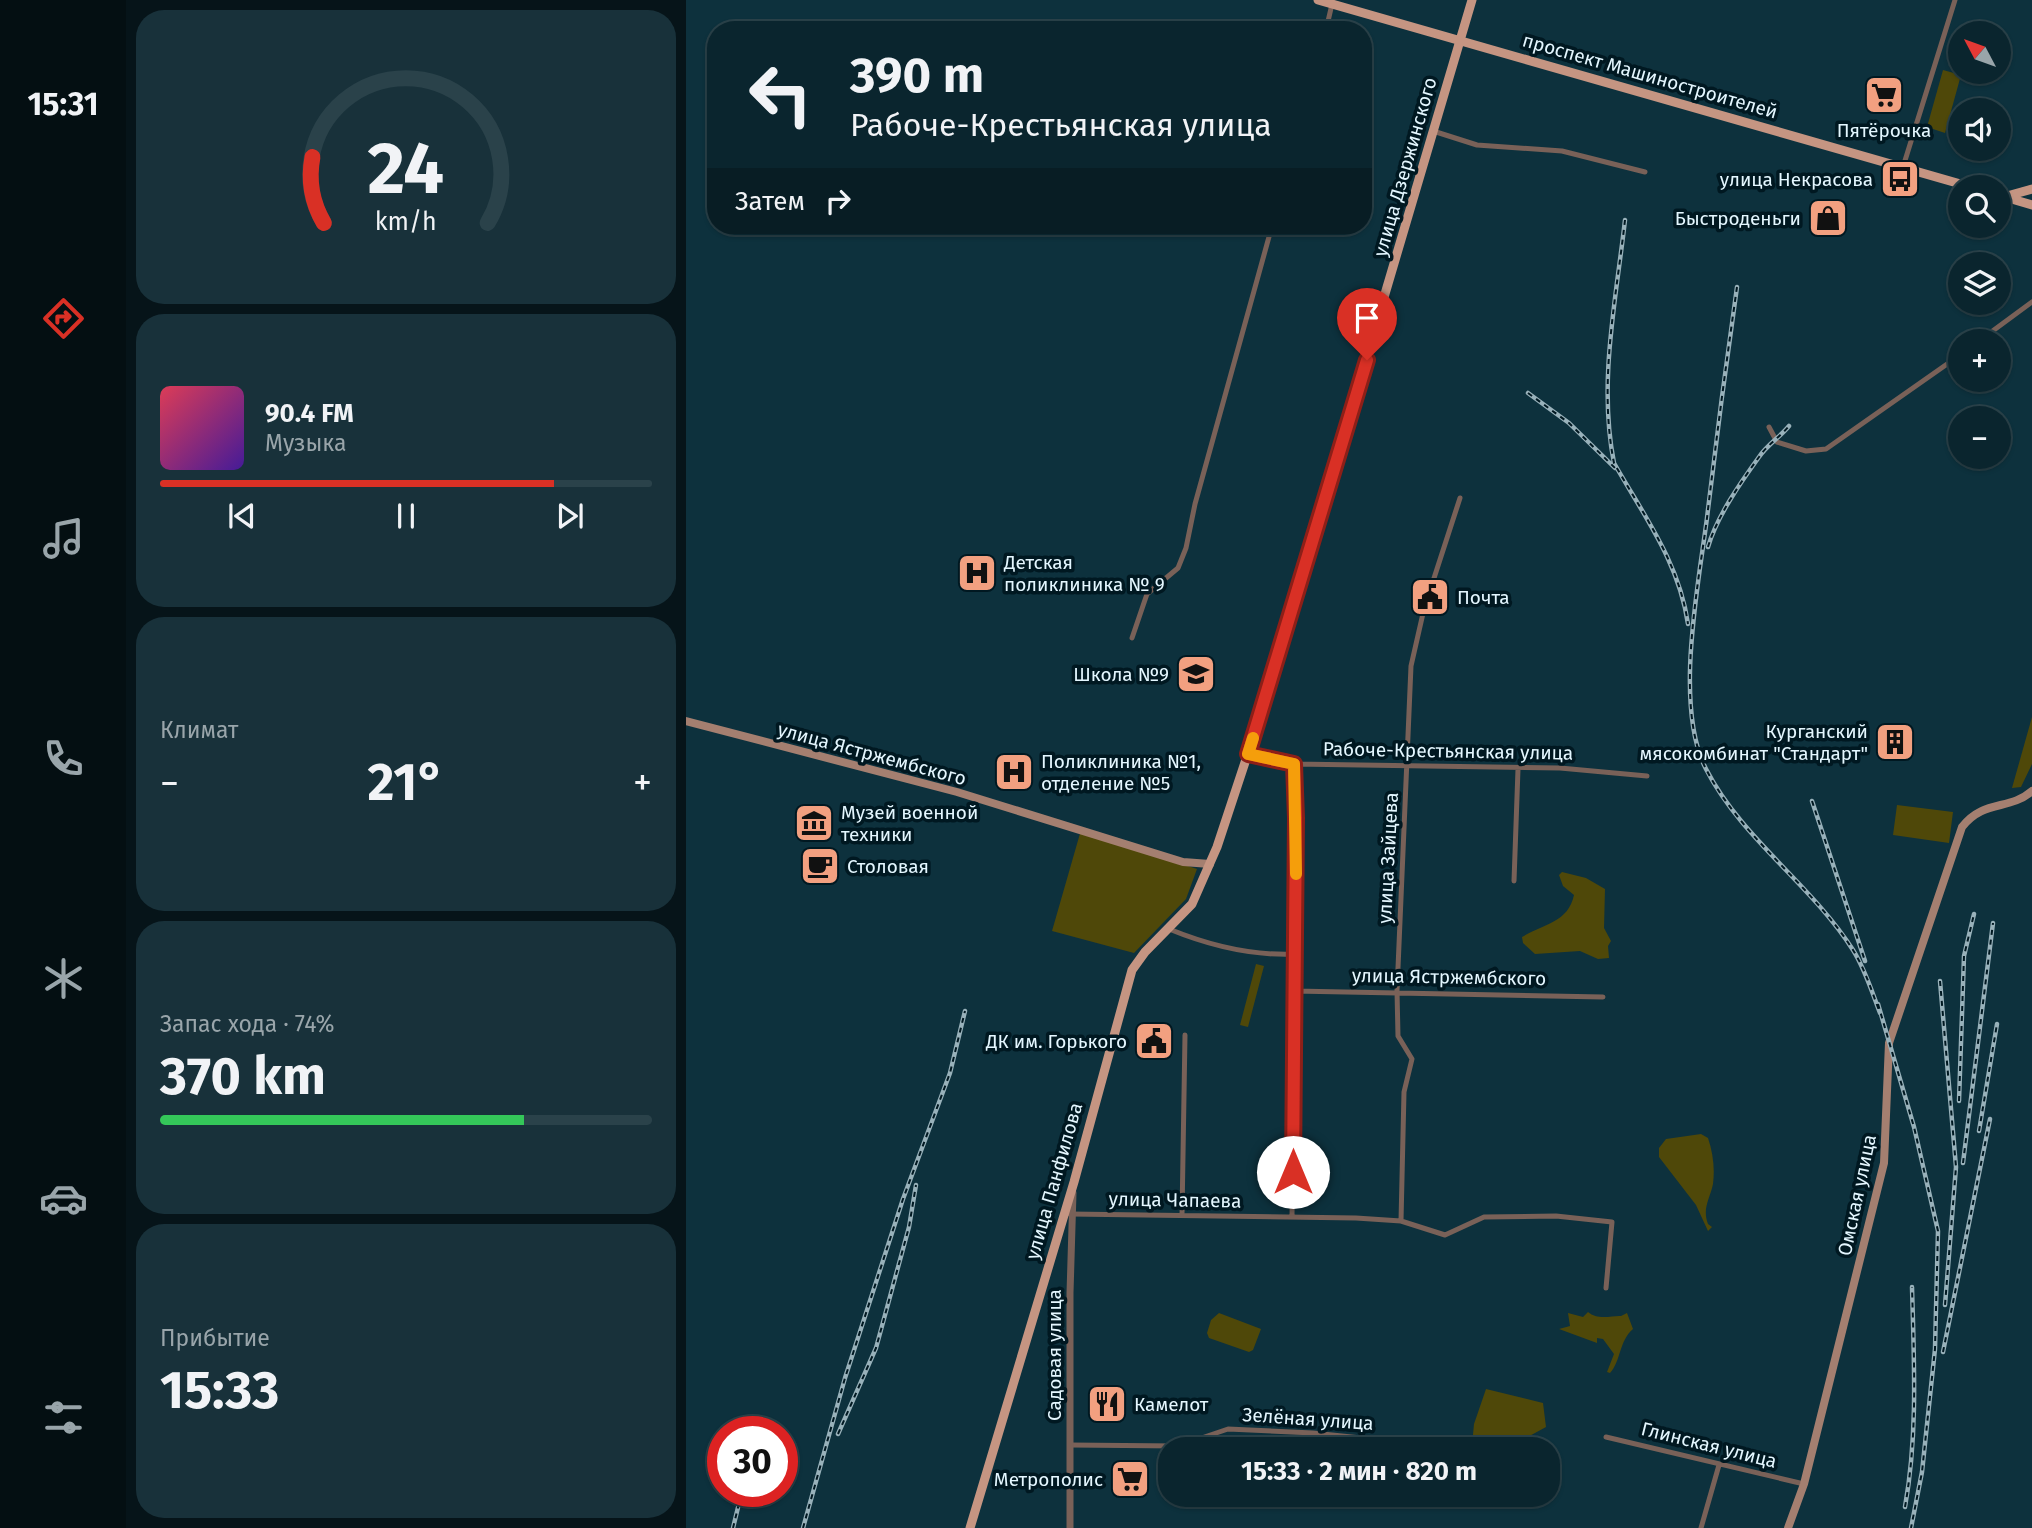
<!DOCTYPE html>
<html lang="ru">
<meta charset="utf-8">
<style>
body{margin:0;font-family:"Fira Sans",sans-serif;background:#18313a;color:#f1f3f6;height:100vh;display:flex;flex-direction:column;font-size:26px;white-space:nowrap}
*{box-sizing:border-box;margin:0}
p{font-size:23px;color:#99a5aa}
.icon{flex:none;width:38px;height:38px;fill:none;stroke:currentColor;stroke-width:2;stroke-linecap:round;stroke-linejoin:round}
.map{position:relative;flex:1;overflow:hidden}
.panel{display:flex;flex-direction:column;gap:10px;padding:10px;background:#061419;width:560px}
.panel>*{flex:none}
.top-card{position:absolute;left:21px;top:21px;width:665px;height:214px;border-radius:28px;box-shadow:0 2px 5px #0004,0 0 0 2px #2a424a;background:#0a252e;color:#f1f3f6;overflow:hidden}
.needle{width:46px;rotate:311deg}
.fabs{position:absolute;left:1262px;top:21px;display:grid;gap:14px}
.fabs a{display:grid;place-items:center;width:63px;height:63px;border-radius:50%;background:#0a252e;box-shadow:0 2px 5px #0004,0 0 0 2px #2a424a;font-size:35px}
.speed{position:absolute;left:21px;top:1416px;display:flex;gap:14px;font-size:35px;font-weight:700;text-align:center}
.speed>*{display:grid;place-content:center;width:91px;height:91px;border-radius:50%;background:#0a252e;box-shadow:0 2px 5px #0004,0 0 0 2px #2a424a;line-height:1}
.speed .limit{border:10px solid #d22;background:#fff;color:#111}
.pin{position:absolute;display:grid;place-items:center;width:60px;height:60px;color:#fff;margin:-72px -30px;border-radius:50% 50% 50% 0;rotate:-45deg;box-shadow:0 0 7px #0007}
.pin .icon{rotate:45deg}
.me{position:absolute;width:77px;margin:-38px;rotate:0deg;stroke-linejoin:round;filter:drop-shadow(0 0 5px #0008)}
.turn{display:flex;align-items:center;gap:24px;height:147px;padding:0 28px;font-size:32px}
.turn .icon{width:91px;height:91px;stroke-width:2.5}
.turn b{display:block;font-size:49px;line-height:60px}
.then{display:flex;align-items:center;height:66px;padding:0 28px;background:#0003;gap:14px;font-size:26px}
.big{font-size:52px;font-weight:700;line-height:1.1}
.panel .card{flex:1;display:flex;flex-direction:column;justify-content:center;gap:10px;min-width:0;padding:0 24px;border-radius:28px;background:#18313a}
.panel .dial{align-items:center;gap:0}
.dial svg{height:182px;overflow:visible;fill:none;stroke:#2a424a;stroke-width:7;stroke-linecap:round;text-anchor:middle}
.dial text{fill:#f1f3f6;stroke:none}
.song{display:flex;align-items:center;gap:21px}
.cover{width:84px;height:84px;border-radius:10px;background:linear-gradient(135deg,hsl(350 70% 55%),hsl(260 70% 35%))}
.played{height:7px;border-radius:4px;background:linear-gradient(90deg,#d93025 80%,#2a424a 80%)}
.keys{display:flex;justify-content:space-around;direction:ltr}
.heat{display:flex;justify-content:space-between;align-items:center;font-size:38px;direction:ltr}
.charge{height:10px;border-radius:5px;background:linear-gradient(90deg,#34c759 74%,#2a424a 0)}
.trip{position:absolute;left:472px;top:1437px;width:402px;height:70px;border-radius:28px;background:#0a252e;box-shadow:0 2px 5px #0004,0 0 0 2px #2a424a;font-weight:700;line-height:70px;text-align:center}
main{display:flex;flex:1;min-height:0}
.tab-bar{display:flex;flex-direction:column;width:126px;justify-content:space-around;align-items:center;background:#040f12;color:#99a5aa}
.tab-bar .icon{width:49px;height:49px}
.tab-bar .selected{color:#d93025}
.tab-bar b{font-size:32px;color:#f1f3f6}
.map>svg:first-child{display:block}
</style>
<main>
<nav class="tab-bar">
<b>15:31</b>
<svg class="icon selected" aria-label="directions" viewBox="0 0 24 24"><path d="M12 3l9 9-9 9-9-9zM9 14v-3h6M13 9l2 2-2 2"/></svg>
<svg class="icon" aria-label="music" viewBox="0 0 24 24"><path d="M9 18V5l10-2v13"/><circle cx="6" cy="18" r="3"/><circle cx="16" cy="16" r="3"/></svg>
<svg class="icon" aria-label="phone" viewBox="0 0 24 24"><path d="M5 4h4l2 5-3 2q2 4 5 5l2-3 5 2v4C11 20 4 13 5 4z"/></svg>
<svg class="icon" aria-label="climate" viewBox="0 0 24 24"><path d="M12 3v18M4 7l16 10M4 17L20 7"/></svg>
<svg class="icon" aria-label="car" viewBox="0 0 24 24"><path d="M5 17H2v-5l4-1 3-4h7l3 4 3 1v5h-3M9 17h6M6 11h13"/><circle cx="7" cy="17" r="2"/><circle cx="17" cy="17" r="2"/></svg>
<svg class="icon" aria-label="filters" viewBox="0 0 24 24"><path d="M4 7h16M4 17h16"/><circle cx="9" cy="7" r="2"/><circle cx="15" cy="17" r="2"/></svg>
</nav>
<section class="panel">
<div class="card dial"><svg viewBox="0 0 100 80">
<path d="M14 69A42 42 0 1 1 86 69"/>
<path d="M14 69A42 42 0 0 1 9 40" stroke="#d93025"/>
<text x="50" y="56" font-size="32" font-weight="700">24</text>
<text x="50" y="72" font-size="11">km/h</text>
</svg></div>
<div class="card">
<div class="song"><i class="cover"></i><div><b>90.4 FM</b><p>Музыка</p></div></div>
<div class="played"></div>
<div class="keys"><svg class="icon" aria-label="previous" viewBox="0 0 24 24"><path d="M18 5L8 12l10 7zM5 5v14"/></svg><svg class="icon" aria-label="pause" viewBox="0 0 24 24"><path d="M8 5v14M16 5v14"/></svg><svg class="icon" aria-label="next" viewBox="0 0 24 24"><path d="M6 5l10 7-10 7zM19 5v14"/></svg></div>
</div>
<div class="card"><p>Климат</p>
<div class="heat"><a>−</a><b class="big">21°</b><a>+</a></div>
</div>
<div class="card"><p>Запас хода · 74%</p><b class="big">370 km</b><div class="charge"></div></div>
<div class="card"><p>Прибытие</p><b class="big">15:33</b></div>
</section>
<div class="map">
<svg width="1346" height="1528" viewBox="0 0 1346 1528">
<rect width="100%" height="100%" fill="#0d313d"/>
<!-- green -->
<path fill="#4f4809" d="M 1257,70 L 1275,75 L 1259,133 L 1241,127 Z
M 1346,717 L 1346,764 L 1335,787 L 1326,788 Z
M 1211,805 L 1267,812 L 1263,843 L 1207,835 Z
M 395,830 L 511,869 L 500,899 L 448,953 L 366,931 Z
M 876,872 L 900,878 L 919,889 L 918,928 L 925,941 L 922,946 L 923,958 L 912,959 L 894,951 L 849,954 L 837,943 L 836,937 C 857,924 882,923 888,895 L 877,886 L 873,875 Z
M 570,964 L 578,966 L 562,1027 L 554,1025 Z
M 1015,1134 L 1022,1138 C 1027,1153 1029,1168 1027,1184 C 1024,1199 1016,1208 1022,1224 L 1026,1227 L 1022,1231 L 1010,1205 L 973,1157 L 973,1148 L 980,1139 Z
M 902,1312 C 912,1321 928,1315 935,1316 L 941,1313 L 947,1329 C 933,1341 935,1361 924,1373 L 921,1372 L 928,1354 L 917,1339 L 911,1338 L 911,1343 L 873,1329 L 884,1326 L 882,1313 L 897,1317 Z
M 533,1313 L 575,1329 L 567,1350 L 563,1352 L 523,1338 L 521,1333 L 525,1320 Z
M 800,1389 L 857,1403 L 860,1427 L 820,1449 L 786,1445 L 788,1424 Z"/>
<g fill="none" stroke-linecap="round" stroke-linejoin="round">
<!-- minor -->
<path stroke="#796158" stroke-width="5" d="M 640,30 L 646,4
M 747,131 L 791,145 L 876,151 L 959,172
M 1217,167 L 1269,0
M 1293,341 L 1346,302
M 1083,427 L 1091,442 L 1120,451 L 1140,449 L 1274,355
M 446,638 L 461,594 L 492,568 L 500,548 L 509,504 L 586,226
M 562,754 L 608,764 L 874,768 L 961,776
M 828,881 L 832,769
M 483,929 C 522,945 567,956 610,954
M 608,991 L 917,997
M 384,1214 L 670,1218 L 715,1221 L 759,1235 L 798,1217 L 870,1216 L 926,1222 L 920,1288
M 496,1215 L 499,1035
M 606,1217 L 610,791 L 608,764
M 715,1221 L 718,1092 L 726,1059 L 712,1036 L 711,991 L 725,666 L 738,609 L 774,498
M 920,1437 L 1118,1484
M 384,1445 L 492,1446 L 542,1429 L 627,1433 L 733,1444
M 1015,1528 L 1033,1465"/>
<!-- tertiary -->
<path stroke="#796158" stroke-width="7" d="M 384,1528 L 384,1293 L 387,1193"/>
<!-- secondary -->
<path stroke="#a47f70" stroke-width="8" d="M 0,721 L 271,792 L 497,862 L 524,864
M 1102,1528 L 1118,1484 L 1198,1163 L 1203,1043 L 1276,827 C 1298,799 1323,811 1346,791"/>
<!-- primary -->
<path stroke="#c59582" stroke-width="9" d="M 632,0 L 1285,187
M 1312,195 L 1346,205
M 1321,196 L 1346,189
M 284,1528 L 388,1182 L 446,970 L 459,952 L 506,904 L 531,847 L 572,723 L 786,0"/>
<!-- rail casing -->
<g stroke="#98b1ba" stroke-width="4.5">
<path id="rail" d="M 939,220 C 930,300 912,383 928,463 C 958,516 993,562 1002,624
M 1051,287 C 1040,364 1030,441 1021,518 C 1012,587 988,707 1020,769 C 1056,839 1125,884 1167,950 C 1179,969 1186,992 1194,1013
M 842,393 L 883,423 L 929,468
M 1022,547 C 1031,516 1055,482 1073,457 C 1081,445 1094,437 1103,426
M 1126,801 L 1179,961
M 1254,981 L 1270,1167 L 1259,1305
M 1192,1004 L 1228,1127 L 1252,1231 L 1249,1349 L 1236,1472 L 1225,1528
M 1273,1101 L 1278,956 L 1288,914
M 1293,1131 L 1311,1024
M 1277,1163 L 1307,923
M 1257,1352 L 1304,1119
M 152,1434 L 190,1348 L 223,1227 L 230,1185
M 1219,1507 C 1232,1434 1228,1361 1226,1287
M 47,1528 L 56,1491
M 117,1528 L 159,1378 L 217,1199 L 264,1073 L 279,1011"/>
</g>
<!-- rail -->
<use href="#rail" stroke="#001821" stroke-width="2" stroke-dasharray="5" stroke-linecap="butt"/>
</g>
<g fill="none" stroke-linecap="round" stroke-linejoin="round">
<!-- route casing -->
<g stroke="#8d1f18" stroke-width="18">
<path id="route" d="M 607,1172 L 610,818 L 608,764 L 562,754 L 681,360"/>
</g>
<!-- route -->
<use href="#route" stroke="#d93025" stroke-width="12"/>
<!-- slow -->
<path stroke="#f59e0b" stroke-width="12" d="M 567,738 L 562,754 L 608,764 L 610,874"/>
</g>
<!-- icons -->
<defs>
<g id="supermarket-square" transform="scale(2.0125)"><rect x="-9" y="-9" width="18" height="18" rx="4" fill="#f2a080" stroke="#001821"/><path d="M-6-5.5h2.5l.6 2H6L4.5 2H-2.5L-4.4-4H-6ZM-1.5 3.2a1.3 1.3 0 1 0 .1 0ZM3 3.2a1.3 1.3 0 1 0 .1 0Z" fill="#111"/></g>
<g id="bus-square" transform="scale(2.0125)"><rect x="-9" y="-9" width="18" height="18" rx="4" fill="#f2a080" stroke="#001821"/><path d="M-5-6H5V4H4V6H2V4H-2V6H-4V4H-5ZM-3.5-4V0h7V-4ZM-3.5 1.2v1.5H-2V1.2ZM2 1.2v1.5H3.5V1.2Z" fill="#111"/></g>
<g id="shop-square" transform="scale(2.0125)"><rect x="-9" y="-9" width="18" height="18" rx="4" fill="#f2a080" stroke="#001821"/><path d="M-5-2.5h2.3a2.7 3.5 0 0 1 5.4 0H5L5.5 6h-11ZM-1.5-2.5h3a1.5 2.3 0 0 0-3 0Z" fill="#111"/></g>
<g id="hospital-square" transform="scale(2.0125)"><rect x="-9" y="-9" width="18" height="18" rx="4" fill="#f2a080" stroke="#001821"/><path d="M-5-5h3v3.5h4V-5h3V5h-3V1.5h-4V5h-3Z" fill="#111"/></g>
<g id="civic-square" transform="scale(2.0125)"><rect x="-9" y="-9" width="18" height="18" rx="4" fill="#f2a080" stroke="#001821"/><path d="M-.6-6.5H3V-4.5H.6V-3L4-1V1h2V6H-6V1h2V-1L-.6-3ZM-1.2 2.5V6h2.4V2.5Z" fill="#111"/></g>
<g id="school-square" transform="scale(2.0125)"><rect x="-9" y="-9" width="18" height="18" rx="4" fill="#f2a080" stroke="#001821"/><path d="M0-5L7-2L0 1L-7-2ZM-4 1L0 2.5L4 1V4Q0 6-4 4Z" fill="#111"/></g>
<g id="building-square" transform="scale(2.0125)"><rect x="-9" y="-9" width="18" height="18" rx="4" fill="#f2a080" stroke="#001821"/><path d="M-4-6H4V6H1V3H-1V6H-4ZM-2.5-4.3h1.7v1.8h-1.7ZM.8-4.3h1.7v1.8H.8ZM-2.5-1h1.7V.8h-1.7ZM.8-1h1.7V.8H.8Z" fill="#111"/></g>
<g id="museum-square" transform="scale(2.0125)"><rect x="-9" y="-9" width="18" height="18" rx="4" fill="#f2a080" stroke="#001821"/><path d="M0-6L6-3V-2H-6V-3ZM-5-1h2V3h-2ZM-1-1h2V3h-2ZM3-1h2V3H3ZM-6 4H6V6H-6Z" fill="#111"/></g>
<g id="cafe-square" transform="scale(2.0125)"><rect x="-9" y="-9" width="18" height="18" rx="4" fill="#f2a080" stroke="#001821"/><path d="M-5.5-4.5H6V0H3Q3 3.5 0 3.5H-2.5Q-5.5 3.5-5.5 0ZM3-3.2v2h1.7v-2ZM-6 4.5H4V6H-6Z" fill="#111"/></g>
<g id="restaurant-square" transform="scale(2.0125)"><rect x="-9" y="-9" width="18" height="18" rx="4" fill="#f2a080" stroke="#001821"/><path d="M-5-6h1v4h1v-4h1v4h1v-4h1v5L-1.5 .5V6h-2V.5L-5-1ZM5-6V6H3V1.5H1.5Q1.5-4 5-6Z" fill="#111"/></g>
</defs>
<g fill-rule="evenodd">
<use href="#supermarket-square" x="1198" y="95"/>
<use href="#bus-square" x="1214" y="179"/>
<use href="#shop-square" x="1142" y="218"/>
<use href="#hospital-square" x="291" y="573"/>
<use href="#civic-square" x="744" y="597"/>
<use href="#school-square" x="510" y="674"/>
<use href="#building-square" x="1209" y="742"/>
<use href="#hospital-square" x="328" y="772"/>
<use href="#museum-square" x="128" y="823"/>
<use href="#cafe-square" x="134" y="866"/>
<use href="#civic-square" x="468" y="1041"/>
<use href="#restaurant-square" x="421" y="1404"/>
<use href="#supermarket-square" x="444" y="1479"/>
</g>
<g text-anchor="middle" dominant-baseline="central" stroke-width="7" stroke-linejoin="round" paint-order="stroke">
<!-- street labels -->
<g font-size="19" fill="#e4f7ff" stroke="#001821">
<text transform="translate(964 76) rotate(16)">проспект Машиностроителей</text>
<text transform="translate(719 167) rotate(-74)">улица Дзержинского</text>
<text transform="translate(762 751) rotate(1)">Рабоче-Крестьянская улица</text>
<text transform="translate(186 754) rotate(15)">улица Ястржембского</text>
<text transform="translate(702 858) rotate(-87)">улица Зайцева</text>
<text transform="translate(763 977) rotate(1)">улица Ястржембского</text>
<text transform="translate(368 1181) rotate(-74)">улица Панфилова</text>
<text transform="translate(1171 1195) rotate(-78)">Омская улица</text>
<text transform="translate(489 1200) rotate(1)">улица Чапаева</text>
<text transform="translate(368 1355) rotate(-90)">Садовая улица</text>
<text transform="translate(622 1419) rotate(4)">Зелёная улица</text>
<text transform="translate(1023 1445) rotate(14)">Глинская улица</text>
</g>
<!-- poi labels -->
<g font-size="19" fill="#e4f7ff" stroke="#001821" text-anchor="end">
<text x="1198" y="130" text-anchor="middle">Пятёрочка</text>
<text x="1187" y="179">улица Некрасова</text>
<text x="1115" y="218">Быстроденьги</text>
<text x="318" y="562" text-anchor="start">Детская<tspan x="318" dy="22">поликлиника № 9</tspan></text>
<text x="771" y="597" text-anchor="start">Почта</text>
<text x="483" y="674">Школа №9</text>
<text x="1182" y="731">Курганский<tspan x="1182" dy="22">мясокомбинат "Стандарт"</tspan></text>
<text x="355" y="761" text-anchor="start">Поликлиника №1,<tspan x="355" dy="22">отделение №5</tspan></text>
<text x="155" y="812" text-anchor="start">Музей военной<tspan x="155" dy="22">техники</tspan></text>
<text x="161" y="866" text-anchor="start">Столовая</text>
<text x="441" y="1041">ДК им. Горького</text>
<text x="448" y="1404" text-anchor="start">Камелот</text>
<text x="417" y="1479">Метрополис</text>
</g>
</g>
</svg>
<div class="fabs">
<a><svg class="needle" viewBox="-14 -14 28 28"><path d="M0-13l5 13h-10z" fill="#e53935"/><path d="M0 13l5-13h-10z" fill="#99a5aa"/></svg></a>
<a><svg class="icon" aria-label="sound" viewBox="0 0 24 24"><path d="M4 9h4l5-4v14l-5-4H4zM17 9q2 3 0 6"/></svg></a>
<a><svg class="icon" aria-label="search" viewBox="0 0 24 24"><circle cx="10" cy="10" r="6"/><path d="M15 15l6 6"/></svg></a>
<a><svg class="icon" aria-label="layers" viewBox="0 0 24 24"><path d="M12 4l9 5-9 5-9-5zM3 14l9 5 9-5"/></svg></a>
<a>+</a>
<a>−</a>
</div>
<div class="speed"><div class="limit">30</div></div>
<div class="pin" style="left:681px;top:360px;background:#d93025"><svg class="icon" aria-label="arrive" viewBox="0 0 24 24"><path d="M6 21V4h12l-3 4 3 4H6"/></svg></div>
<svg class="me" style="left:607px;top:1172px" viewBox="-20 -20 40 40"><circle r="19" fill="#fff"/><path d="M0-13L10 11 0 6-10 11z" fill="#d93025"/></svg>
<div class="trip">15:33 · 2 мин · 820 m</div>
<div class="top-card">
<div class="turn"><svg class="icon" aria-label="left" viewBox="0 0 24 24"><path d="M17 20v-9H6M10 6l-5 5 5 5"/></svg><div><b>390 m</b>Рабоче-Крестьянская улица</div></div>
<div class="then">Затем<svg class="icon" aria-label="right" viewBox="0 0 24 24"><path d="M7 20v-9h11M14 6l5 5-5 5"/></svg></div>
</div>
</div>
</main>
